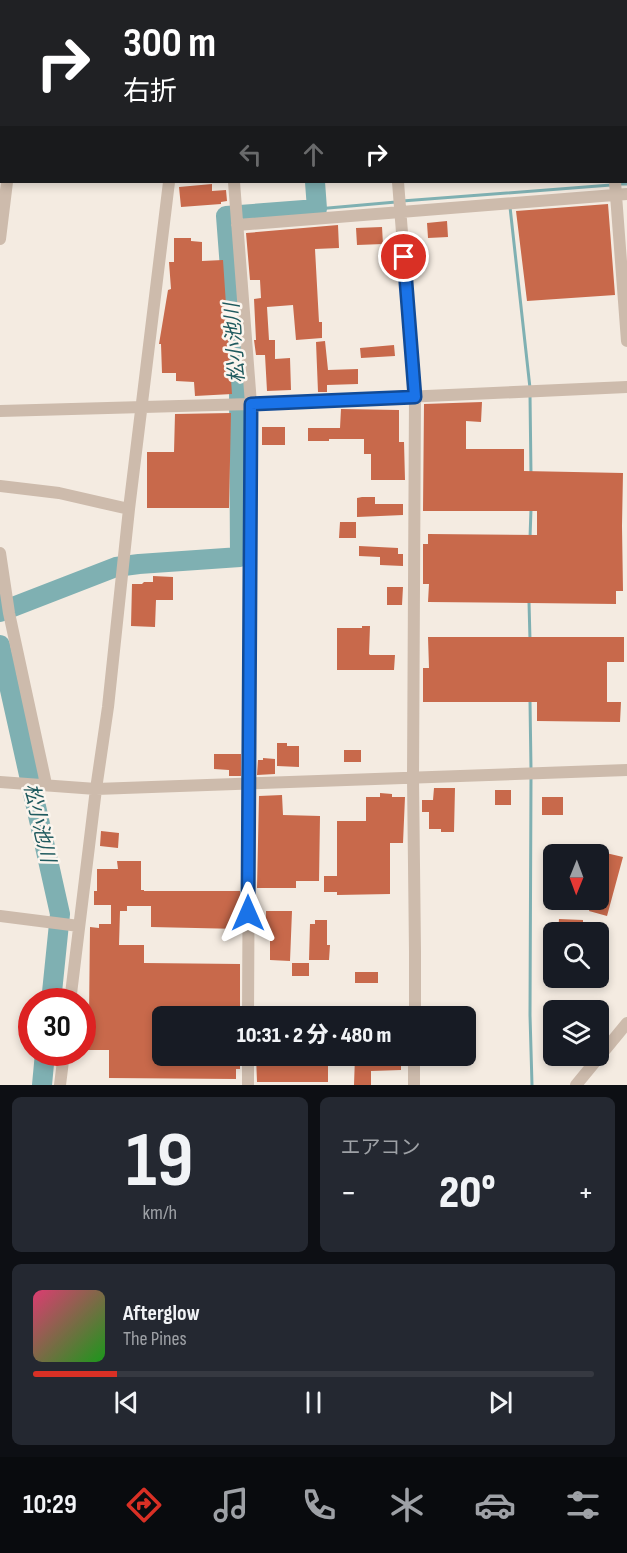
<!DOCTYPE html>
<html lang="ja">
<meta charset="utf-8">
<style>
body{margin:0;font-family:"Sofia Sans Condensed","Noto Sans JP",sans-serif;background:#242831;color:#f1f3f6;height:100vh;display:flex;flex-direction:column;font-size:22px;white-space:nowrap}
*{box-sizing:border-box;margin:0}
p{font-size:20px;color:#9ea1a6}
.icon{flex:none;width:33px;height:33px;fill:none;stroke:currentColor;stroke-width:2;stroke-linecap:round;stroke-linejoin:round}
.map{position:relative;height:1085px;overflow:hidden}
.details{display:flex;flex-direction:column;gap:12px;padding:12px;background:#0d0f14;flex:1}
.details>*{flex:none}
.guide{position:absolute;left:0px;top:0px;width:627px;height:183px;box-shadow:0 3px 9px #0003;background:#202124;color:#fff;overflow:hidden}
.needle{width:39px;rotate:181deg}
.fabs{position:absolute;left:543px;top:844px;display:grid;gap:12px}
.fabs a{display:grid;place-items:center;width:66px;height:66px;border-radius:9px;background:#171b24;box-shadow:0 3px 9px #0003;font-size:30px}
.speed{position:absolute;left:18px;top:988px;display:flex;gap:12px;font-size:30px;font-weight:700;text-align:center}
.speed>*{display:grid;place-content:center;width:78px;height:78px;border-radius:50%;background:#171b24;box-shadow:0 3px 9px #0003;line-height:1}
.speed .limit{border:9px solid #d22;background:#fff;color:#111}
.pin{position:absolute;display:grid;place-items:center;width:51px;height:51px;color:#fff;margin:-26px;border:3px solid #fff;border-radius:50%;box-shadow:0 2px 6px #0007}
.me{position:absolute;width:66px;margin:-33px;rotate:0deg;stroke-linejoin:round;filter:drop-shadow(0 0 4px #0008)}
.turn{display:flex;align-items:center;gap:21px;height:126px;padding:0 24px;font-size:27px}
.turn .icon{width:78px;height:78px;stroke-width:2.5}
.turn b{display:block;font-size:42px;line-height:51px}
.lanes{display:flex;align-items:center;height:57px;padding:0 24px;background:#0003;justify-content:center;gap:30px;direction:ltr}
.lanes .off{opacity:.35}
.big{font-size:45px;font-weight:800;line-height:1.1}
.details .tile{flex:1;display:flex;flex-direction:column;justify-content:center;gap:9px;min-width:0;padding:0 21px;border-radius:9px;background:#242831}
.details .dial{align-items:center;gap:0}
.dial b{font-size:78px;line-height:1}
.song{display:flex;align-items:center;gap:18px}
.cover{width:72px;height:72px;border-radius:9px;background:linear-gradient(135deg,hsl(340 70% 55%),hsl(120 70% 35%))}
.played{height:6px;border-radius:3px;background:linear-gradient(90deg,#d93025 15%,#363941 15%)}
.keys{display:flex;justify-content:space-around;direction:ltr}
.heat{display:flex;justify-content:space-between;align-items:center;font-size:33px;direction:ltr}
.details .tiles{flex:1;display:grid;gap:12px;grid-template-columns:1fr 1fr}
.tile:last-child{grid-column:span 2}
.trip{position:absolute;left:152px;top:1006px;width:324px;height:60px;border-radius:9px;background:#171b24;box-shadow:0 3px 9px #0003;font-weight:800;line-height:60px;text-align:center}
.dock{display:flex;height:96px;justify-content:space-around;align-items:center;background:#090b0e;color:#9ea1a6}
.dock .icon{width:42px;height:42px}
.dock .selected{color:#d93025}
.dock b{font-size:27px;color:#f1f3f6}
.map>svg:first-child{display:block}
</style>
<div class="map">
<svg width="627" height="1085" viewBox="0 0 627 1085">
<rect width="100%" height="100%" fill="#f4ebe1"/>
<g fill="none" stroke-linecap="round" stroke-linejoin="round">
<!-- stream -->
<path stroke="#7fb0b2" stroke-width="3" d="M 618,184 L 627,184
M 402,201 L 611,185
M 510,207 L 530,388
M 317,209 L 396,202
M 530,395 L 531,475
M 530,538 L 531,509
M 0,595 L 2,603
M 529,602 L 530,640
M 12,657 L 15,673
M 530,701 L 531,769
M 531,776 L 530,1015 L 532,1085"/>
<!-- river -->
<path stroke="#7fb0b2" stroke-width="20" d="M 301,0 L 301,2
M 0,612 L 116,567 L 139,564 L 240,557 L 239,386 L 226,216 L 317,209 L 315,182
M 0,645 L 60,914 L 51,1002
M 42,1085 L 45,1053"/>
</g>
<!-- building -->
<path fill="#c8694b" d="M 212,184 L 212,191 L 226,190 L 227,201 L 221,202 L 221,204 L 181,207 L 179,187 Z
M 608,204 L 615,295 L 527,301 L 516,211 Z
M 447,221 L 448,237 L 428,238 L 427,223 Z
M 338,225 L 339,248 L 315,249 L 319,322 L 322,322 L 322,338 L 296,340 L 293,305 L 267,307 L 269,340 L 275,340 L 275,359 L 290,358 L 291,390 L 267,391 L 265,355 L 256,355 L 254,340 L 256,340 L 254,299 L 261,298 L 260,280 L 250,280 L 246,233 Z
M 382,227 L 383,244 L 357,245 L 356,228 Z
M 174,238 L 191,238 L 191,241 L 202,242 L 202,261 L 223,260 L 232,394 L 195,396 L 194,382 L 176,381 L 176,373 L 162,373 L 161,344 L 159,344 L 168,290 L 171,289 L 169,262 L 174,262 Z
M 325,341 L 328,370 L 358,369 L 358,384 L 327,385 L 327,392 L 318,392 L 316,342 Z
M 394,345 L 395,356 L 361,358 L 360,348 Z
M 482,402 L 481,422 L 466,421 L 466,449 L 524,449 L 524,471 L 623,473 L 622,526 L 623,591 L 616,591 L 616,604 L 428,602 L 429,584 L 423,584 L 423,544 L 428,544 L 428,534 L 537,535 L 537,511 L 423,511 L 424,404 Z
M 341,409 L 399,410 L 399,442 L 404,442 L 405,480 L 371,480 L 371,454 L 364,454 L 364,439 L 329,439 L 329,441 L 308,441 L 308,428 L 340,428 Z
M 231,413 L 229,508 L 147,508 L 147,452 L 174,452 L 175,414 Z
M 262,427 L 285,427 L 285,445 L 262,445 Z
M 362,497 L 375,497 L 375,504 L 403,504 L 403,515 L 357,517 L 357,498 Z
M 340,522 L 356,522 L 356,538 L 339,538 Z
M 359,546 L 398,548 L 398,554 L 403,554 L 403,566 L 380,565 L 380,557 L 359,556 Z
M 153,576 L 173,577 L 173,600 L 156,600 L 155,627 L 131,626 L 132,584 L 142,584 L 144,582 L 153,582 Z
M 387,587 L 403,587 L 402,605 L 387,605 Z
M 362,626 L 370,626 L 369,654 L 370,655 L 395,655 L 394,670 L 337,670 L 337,628 L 362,628 Z
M 428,637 L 624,637 L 624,662 L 607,662 L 607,702 L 621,702 L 620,722 L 537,721 L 537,702 L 423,702 L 423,668 L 429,668 Z
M 277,743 L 287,743 L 287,746 L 299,746 L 299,767 L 277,766 Z
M 344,750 L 361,750 L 361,762 L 344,762 Z
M 214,754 L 241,754 L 241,776 L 229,776 L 229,770 L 214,769 Z
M 263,758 L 275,759 L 275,774 L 257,775 L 258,760 L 263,760 Z
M 434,788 L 455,788 L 454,832 L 441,832 L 441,829 L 429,829 L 429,812 L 422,812 L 422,800 L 433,800 Z
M 495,790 L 511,790 L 511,805 L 495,805 Z
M 380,793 L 392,794 L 392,797 L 405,797 L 403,843 L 390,843 L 390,894 L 337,895 L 337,892 L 324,892 L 324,876 L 337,876 L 337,821 L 366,821 L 366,797 L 380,797 Z
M 282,795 L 283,815 L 320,816 L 319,881 L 296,881 L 296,888 L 257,888 L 259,796 Z
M 542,797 L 563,797 L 563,815 L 542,815 Z
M 101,831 L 119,833 L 118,848 L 100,846 Z
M 606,853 L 623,857 L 607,916 L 589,911 L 592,900 L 598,900 L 598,878 Z
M 117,861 L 141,861 L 141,890 L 144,890 L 144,891 L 240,891 L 240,929 L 151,927 L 151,906 L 127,906 L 127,911 L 120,911 L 119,945 L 144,945 L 144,963 L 240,964 L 240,1017 L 162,1017 L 162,1056 L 240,1056 L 240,1069 L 236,1069 L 236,1079 L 109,1078 L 109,1050 L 82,1050 L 82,1018 L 89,1018 L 90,927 L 99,928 L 99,924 L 111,924 L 111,905 L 94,905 L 94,891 L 97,891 L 97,869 L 118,869 Z
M 266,911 L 292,911 L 290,961 L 270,960 L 270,929 L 266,929 Z
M 559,919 L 583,920 L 583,933 L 558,933 Z
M 315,920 L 327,920 L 327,945 L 330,945 L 329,960 L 309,960 L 310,924 L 315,924 Z
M 292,963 L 309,963 L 309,976 L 292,976 Z
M 355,972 L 378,972 L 378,983 L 355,983 Z
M 256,1056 L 328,1056 L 328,1082 L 257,1082 Z
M 355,1056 L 401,1056 L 401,1070 L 371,1071 L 371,1085 L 354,1085 Z"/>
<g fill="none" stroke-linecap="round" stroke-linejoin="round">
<!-- minor -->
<path stroke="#cdbbac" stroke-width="12" d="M 24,0 L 25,2
M 383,0 L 384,2
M 601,0 L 601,2
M 190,2 L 190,0
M 626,72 L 627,72
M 0,118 L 2,118
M 234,182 L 251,404 L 248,1017
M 398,182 L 415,397 L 413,778 L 415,952 L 415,1017
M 615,182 L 627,341
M 237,225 L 627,194
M 0,239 L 7,182
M 0,411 L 251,404 L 627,387
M 0,486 L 59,493 L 129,509
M 0,553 L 9,613 L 46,784
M 0,782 L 96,789 L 627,770
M 0,916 L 79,926
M 70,1002 L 96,789 L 108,707 L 129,509 L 169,182
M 60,1085 L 64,1053
M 248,1085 L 248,1056
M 414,1085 L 414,1056
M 576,1085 L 627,1023"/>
</g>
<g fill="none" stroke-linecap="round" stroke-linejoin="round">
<!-- route casing -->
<g stroke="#114b97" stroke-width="15">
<path id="route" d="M 248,913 L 251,404 L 415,397 L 404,257"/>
</g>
<!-- route -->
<use href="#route" stroke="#1a73e8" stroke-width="10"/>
</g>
<g text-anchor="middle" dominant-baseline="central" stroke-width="5" stroke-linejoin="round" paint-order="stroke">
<!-- water labels -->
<g font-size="20" font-style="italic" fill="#1f5a5e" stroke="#fbf5ee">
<text transform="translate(235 343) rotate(-94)">松小池川</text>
<text transform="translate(39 823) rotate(77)">松小池川</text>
</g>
</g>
</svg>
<div class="fabs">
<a><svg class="needle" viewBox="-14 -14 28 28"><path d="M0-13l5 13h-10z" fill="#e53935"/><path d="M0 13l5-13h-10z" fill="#9ea1a6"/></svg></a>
<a><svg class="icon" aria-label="search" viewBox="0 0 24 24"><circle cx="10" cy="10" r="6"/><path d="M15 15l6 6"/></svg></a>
<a><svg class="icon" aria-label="layers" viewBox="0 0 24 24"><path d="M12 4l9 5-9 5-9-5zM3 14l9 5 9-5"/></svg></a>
</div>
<div class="speed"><div class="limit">30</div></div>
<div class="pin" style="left:404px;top:257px;background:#d93025"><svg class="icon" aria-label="arrive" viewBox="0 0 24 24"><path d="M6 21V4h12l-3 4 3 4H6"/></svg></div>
<svg class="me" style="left:248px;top:913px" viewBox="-20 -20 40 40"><path d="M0-17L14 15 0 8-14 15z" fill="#1a73e8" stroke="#fff" stroke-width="4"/></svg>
<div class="trip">10:31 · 2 分 · 480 m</div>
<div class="guide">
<div class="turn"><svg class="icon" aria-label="right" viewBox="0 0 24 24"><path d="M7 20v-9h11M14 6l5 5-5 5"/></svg><div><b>300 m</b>右折</div></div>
<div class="lanes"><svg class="icon off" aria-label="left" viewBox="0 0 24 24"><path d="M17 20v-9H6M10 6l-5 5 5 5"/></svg><svg class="icon off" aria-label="ahead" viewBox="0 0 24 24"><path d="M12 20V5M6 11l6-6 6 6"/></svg><svg class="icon" aria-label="right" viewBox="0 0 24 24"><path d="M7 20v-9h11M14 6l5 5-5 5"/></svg></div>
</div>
</div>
<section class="details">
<div class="tiles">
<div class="tile dial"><b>19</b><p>km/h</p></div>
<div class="tile"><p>エアコン</p>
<div class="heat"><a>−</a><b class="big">20°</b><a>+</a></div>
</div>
<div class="tile">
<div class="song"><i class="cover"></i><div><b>Afterglow</b><p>The Pines</p></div></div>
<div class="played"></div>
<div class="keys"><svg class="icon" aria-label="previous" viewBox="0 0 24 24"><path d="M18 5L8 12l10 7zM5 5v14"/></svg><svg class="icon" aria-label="pause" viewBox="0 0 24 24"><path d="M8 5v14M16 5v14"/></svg><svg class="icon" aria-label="next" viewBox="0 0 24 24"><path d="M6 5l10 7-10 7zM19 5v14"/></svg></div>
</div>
</div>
</section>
<nav class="dock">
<b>10:29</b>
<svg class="icon selected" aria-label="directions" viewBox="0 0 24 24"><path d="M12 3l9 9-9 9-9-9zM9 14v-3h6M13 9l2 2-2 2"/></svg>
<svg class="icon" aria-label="music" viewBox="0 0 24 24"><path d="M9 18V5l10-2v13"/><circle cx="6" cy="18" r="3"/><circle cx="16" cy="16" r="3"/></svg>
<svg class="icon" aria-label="phone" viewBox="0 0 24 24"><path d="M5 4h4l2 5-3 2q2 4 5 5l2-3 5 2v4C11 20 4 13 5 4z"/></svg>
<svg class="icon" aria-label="climate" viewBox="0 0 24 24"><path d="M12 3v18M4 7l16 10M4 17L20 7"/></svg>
<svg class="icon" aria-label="car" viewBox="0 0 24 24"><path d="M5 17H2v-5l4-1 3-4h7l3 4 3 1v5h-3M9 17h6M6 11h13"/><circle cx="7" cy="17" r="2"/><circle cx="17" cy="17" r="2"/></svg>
<svg class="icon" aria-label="filters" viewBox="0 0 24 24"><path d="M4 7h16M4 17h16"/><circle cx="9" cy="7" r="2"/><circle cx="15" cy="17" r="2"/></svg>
</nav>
